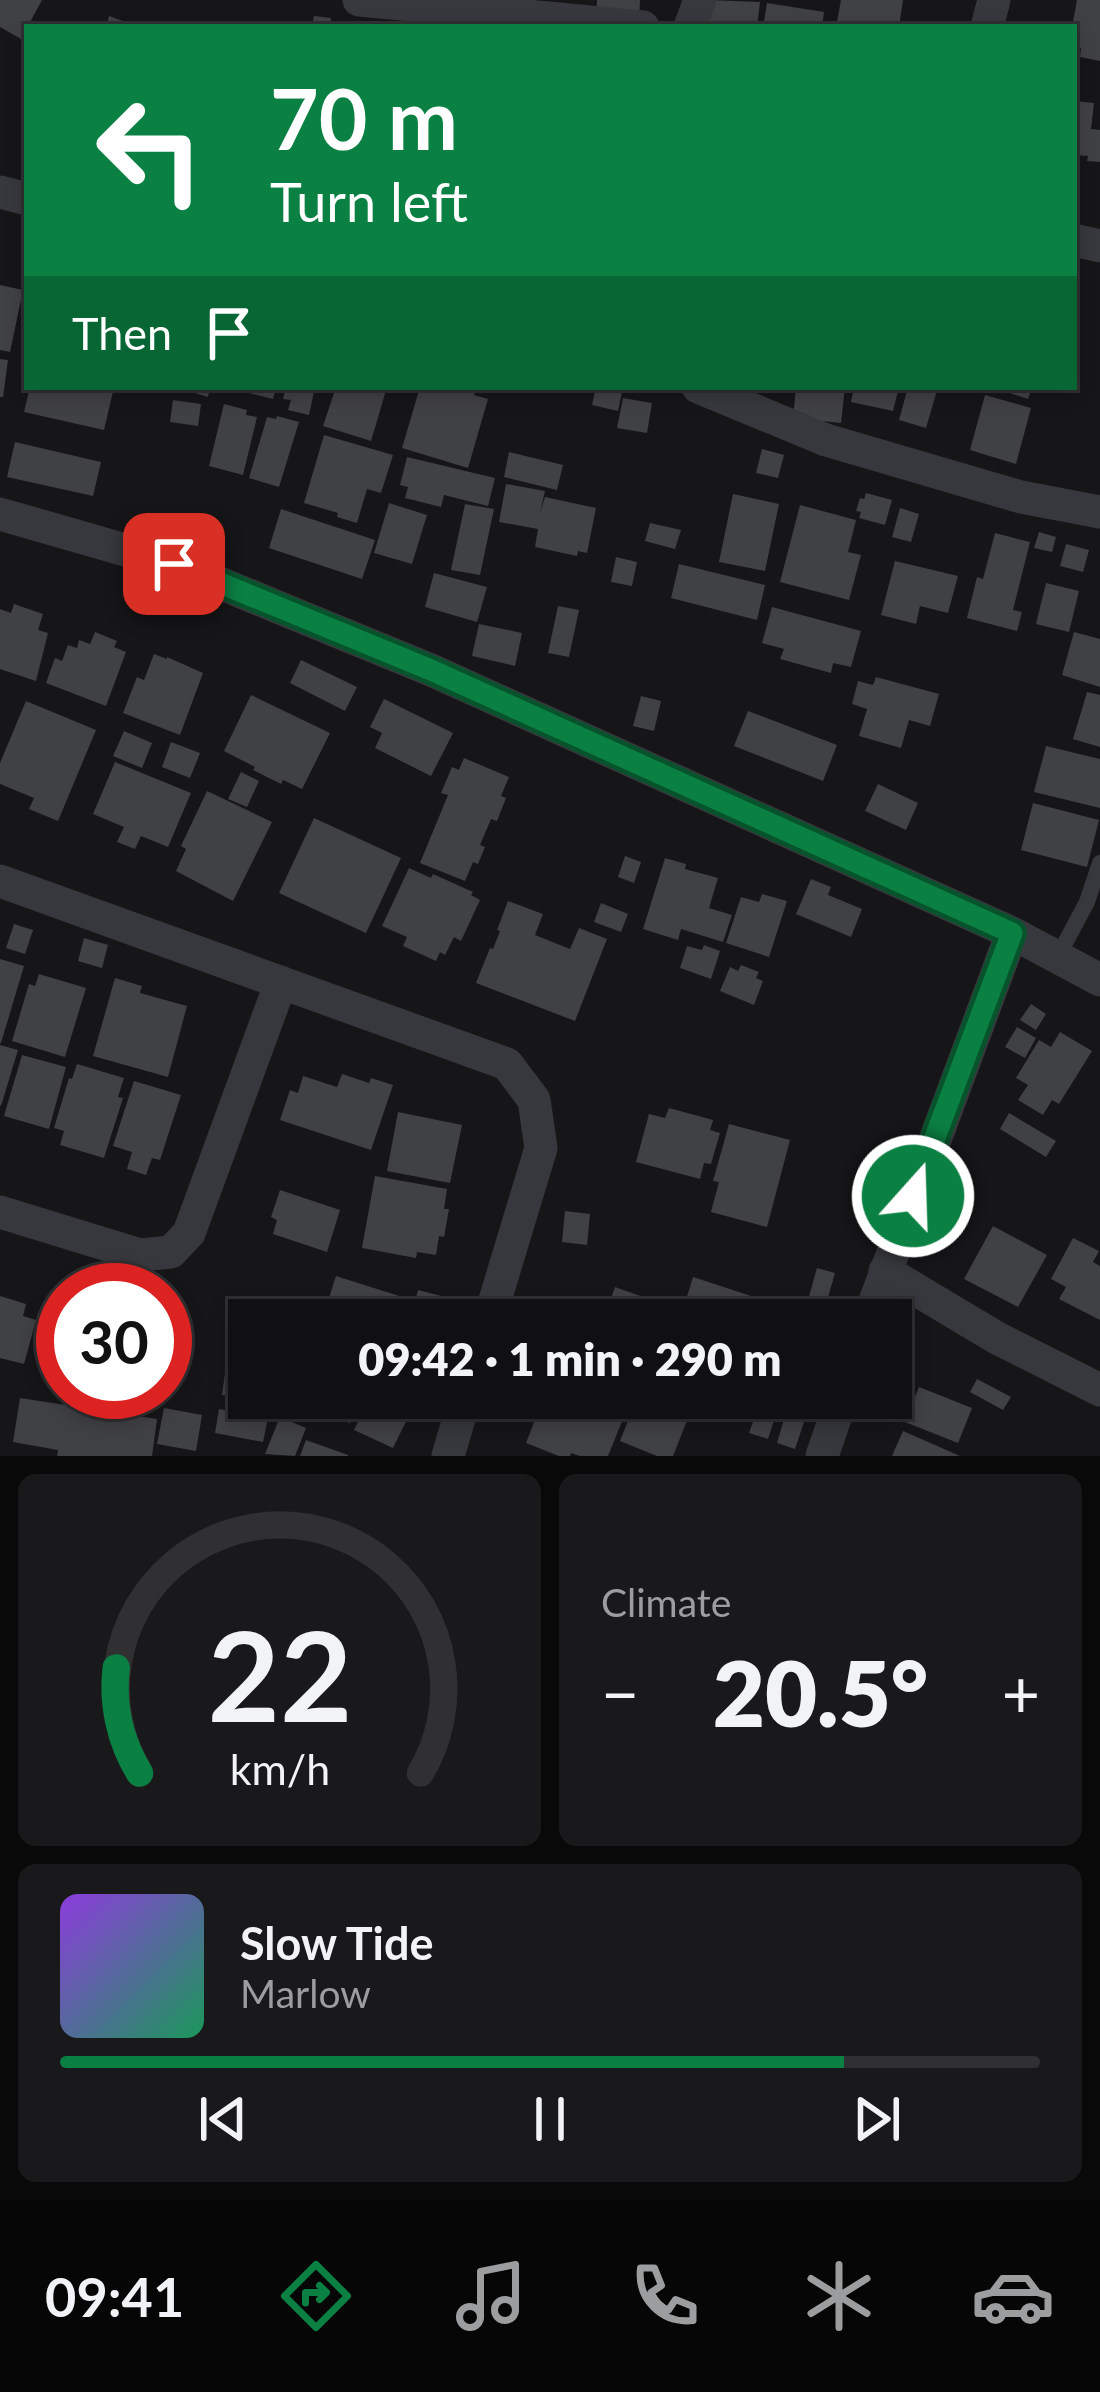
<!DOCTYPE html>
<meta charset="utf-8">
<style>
body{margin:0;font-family:Lato,sans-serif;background:#19191b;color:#f1f3f6;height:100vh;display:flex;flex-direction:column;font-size:45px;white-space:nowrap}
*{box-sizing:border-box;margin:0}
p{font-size:39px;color:#9c9d9f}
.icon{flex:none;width:66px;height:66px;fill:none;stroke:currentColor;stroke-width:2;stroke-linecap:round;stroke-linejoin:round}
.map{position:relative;height:1456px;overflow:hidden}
.details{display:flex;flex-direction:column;gap:18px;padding:18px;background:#09090a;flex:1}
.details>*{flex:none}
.guide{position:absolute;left:24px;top:24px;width:1053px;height:366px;border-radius:0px;box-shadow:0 6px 18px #0003,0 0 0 3px #303032;background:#0b8043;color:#fff;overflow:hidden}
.speed{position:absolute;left:36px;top:1263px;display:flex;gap:24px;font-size:60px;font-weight:700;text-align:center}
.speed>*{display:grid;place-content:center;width:156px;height:156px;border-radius:50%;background:#101012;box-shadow:0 6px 18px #0003,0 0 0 3px #303032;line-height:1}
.speed .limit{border:18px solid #d22;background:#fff;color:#111}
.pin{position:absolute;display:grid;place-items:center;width:102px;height:102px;color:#fff;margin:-51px;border-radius:24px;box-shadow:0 6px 18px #0006}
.me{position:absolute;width:132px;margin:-66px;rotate:20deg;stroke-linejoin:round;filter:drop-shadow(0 0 9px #0008)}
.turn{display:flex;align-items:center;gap:42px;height:252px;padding:0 48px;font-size:54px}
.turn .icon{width:156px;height:156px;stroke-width:2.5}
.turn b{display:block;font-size:84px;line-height:102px}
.then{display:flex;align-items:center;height:114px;padding:0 48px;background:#0003;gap:24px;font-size:45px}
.big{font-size:90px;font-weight:800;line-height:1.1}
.details .tile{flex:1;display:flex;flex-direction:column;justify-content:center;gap:18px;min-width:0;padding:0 42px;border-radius:18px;background:#19191b}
.details .dial{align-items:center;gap:0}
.dial svg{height:312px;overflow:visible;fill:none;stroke:#303032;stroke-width:7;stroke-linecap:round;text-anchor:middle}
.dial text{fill:#f1f3f6;stroke:none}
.song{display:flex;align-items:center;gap:36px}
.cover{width:144px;height:144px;border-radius:18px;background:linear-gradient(135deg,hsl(270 70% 55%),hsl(150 70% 35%))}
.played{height:12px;border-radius:6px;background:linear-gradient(90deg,#0b8043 80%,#303032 80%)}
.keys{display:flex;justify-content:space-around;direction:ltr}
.heat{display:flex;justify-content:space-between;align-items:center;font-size:66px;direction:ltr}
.details .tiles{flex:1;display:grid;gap:18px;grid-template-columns:1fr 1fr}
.tile:last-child{grid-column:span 2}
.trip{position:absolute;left:228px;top:1299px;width:684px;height:120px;border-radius:0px;background:#101012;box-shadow:0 6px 18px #0003,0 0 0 3px #303032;font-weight:800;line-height:120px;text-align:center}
.menu{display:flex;height:192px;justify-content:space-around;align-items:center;background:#060607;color:#9c9d9f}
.menu .icon{width:84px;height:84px}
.menu .selected{color:#0b8043}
.menu b{font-size:54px;color:#f1f3f6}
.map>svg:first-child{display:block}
</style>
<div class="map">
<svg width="1100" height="1456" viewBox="0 0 1100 1456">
<rect width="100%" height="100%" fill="#161618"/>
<!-- building -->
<path fill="#404145" d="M 0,0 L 42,0 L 21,39 L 0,27 Z
M 597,0 L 640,0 L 639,23 L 596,21 Z
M 708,0 L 760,2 L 757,27 L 704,26 Z
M 841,0 L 903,0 L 899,27 L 836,27 Z
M 1077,0 L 1100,0 L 1100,61 L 1080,57 L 1081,48 L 1074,47 L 1072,27 Z
M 767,3 L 824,12 L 822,27 L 763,27 Z
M 109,16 L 137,26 L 137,27 L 106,27 Z
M 314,16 L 331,18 L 330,27 L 312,27 Z
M 1074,101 L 1094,103 L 1091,129 L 1100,130 L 1100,162 L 1087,161 L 1088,156 L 1074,155 Z
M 0,285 L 23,290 L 10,352 L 0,350 Z
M 0,359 L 8,360 L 3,397 L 0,397 Z
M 30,387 L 114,387 L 104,430 L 24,412 Z
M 175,387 L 210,387 L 208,397 Z
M 226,387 L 276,387 L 273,399 Z
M 286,387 L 315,387 L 309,415 L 288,410 L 291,400 L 283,399 Z
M 336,387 L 387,387 L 371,441 L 323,426 Z
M 420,387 L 476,387 L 474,395 L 488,399 L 468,468 L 402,448 Z
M 596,387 L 623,387 L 618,411 L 592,405 Z
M 796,387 L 845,387 L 841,423 L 793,418 Z
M 854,387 L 899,387 L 893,411 L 851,402 Z
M 908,387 L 938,387 L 926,428 L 899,420 Z
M 991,387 L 1032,387 L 1028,399 Z
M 985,395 L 1031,408 L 1016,464 L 970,450 Z
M 623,398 L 652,403 L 647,433 L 617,428 Z
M 173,400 L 201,404 L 198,426 L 170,422 Z
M 224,404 L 247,410 L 246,415 L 257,417 L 243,475 L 209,466 Z
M 277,416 L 299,422 L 279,487 L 249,478 L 267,417 L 276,419 Z
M 324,435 L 393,455 L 381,493 L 367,489 L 357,523 L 337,517 L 338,513 L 304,503 Z
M 15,442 L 101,462 L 93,496 L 7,477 Z
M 762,449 L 784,455 L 778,478 L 756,473 Z
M 509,452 L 563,465 L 557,490 L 504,477 Z
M 407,457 L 495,478 L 488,506 L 444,495 L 441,507 L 405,498 L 408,487 L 400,485 Z
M 506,484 L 545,491 L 540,513 L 545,497 L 596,508 L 587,553 L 578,551 L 577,556 L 535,547 L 538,529 L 499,522 Z
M 866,493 L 892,500 L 885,525 L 859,518 L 861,512 L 856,511 L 860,498 L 864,499 Z
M 733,494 L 779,504 L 765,571 L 719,562 Z
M 389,503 L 427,515 L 412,564 L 374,553 Z
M 465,504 L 494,509 L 480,575 L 451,570 Z
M 800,505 L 856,520 L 848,552 L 861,555 L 849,600 L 780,582 Z
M 900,508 L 919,514 L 911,542 L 892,537 Z
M 281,509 L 375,540 L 362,579 L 269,548 Z
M 650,523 L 681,530 L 675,549 L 645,541 Z
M 1039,532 L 1056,537 L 1052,552 L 1034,548 Z
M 995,533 L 1030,542 L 1013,610 L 1022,612 L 1017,631 L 967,618 L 977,577 L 983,579 Z
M 1066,544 L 1089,550 L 1083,572 L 1060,566 Z
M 616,557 L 637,562 L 632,586 L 611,582 Z
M 895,561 L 958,576 L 948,613 L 920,606 L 916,624 L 881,615 Z
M 679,564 L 765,585 L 757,620 L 671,598 Z
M 434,573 L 487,587 L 477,622 L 425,607 Z
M 1046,583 L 1079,591 L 1069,632 L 1036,624 Z
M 14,604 L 43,614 L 38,630 L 48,633 L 36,681 L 0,669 L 0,609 L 11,613 Z
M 558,606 L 579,610 L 569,657 L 548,653 Z
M 772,607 L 861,631 L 851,667 L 833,663 L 831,673 L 780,659 L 784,649 L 762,643 Z
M 479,624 L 522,633 L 515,666 L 472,656 Z
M 95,632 L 117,641 L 114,647 L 126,652 L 106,706 L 46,683 L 55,658 L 62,661 L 68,645 L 77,648 L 79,640 L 90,644 Z
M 1074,632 L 1100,639 L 1100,687 L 1062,675 Z
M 154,654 L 167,659 L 167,657 L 203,673 L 180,735 L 123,713 L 137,677 L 144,680 Z
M 301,660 L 357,687 L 345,711 L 290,683 Z
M 876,677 L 939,694 L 930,726 L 909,720 L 901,748 L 859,736 L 867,709 L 852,704 L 858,681 L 873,685 Z
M 1087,692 L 1100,695 L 1100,747 L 1073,739 Z
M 251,695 L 330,733 L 302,789 L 283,780 L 281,784 L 253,770 L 255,767 L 224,751 Z
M 641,696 L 661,701 L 654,731 L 633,726 Z
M 384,699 L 453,733 L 431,776 L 375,748 L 382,733 L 370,727 Z
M 26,701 L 96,730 L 58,821 L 29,809 L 34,798 L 0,784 L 0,763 Z
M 748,711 L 837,745 L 823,781 L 734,746 Z
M 124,731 L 152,743 L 142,768 L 113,756 Z
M 171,742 L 200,753 L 190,778 L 162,767 Z
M 1046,746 L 1100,759 L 1100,808 L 1034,792 Z
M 464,758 L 509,777 L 501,796 L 506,798 L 497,821 L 491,819 L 480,845 L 485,847 L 478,864 L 473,862 L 465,881 L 420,863 L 448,795 L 441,793 L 452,767 L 459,770 Z
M 115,762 L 191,793 L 168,847 L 141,836 L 135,849 L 117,842 L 124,827 L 93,814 Z
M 241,772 L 259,781 L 247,807 L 228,799 Z
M 878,784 L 918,803 L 906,830 L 865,811 Z
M 207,791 L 272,822 L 233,901 L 176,871 L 186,849 L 181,846 Z
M 1033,803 L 1099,820 L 1087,867 L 1021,850 Z
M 314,818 L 401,858 L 366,933 L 279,893 Z
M 625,856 L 641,862 L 634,883 L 618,877 Z
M 665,858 L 686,864 L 685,869 L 718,878 L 709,908 L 732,915 L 723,942 L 681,929 L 678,940 L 643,929 Z
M 409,868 L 431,878 L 433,874 L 473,892 L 471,895 L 480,900 L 461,941 L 454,937 L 445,955 L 440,952 L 436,961 L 403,946 L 407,937 L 382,926 Z
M 811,879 L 831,887 L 828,895 L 862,909 L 851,937 L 796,914 Z
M 762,894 L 787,901 L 769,957 L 726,943 L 741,897 L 759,902 Z
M 508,901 L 543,914 L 535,935 L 570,949 L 579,928 L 607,939 L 575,1021 L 476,983 L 490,948 L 493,949 L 500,931 L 497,930 Z
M 601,903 L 628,914 L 621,932 L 594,922 Z
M 14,924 L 33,930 L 25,954 L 6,948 Z
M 84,938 L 108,945 L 102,968 L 78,961 Z
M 704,945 L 720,951 L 711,979 L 680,968 L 687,946 L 702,950 Z
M 0,959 L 24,966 L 1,1043 L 0,1043 Z
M 741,965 L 759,972 L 756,978 L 763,981 L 754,1005 L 720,991 L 730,967 L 738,971 Z
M 39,974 L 86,988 L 65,1057 L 12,1041 L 29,984 L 35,986 Z
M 115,978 L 142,986 L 140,993 L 187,1006 L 168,1077 L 93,1056 Z
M 1031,1004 L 1046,1014 L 1036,1030 L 1020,1020 Z
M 1017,1027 L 1036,1038 L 1025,1058 L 1005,1047 Z
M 1060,1032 L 1092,1051 L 1059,1104 L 1052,1100 L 1043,1115 L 1018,1100 L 1028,1085 L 1016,1078 L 1039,1040 L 1051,1047 Z
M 0,1045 L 18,1050 L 1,1106 L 0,1105 Z
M 22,1055 L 66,1067 L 49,1129 L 4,1116 Z
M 77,1064 L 124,1078 L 118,1097 L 123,1098 L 104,1158 L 60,1145 L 64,1131 L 54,1128 L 69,1078 L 72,1079 Z
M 342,1074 L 369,1083 L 371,1078 L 393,1085 L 371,1150 L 280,1120 L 290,1090 L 298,1093 L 303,1076 L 337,1087 Z
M 134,1081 L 181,1095 L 160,1160 L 152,1158 L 146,1175 L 127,1169 L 132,1152 L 113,1146 Z
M 669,1108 L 713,1120 L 710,1130 L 720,1133 L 711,1164 L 704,1163 L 700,1179 L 636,1162 L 649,1114 L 665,1118 Z
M 398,1112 L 462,1125 L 450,1183 L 387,1171 Z
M 1009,1113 L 1056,1141 L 1046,1157 L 1000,1129 Z
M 729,1124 L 790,1140 L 767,1227 L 711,1212 L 719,1182 L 713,1181 Z
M 375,1176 L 447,1189 L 444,1209 L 449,1209 L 444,1237 L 439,1236 L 436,1255 L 417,1252 L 416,1258 L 362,1248 Z
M 280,1190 L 340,1210 L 327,1252 L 273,1234 L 277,1220 L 271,1217 Z
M 565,1211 L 590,1214 L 587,1245 L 562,1242 Z
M 993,1226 L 1047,1255 L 1018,1307 L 964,1279 Z
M 1073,1238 L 1099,1251 L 1093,1262 L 1100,1266 L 1100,1320 L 1059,1299 L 1066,1287 L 1051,1279 Z
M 817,1268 L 835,1273 L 824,1311 L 806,1307 Z
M 336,1276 L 415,1301 L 418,1290 L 449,1298 L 445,1314 L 412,1306 L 411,1312 L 424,1316 L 422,1320 L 322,1320 Z
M 693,1277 L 772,1303 L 766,1320 L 663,1320 L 670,1298 L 685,1303 Z
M 615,1287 L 666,1305 L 660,1320 L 577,1320 L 585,1299 L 608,1307 Z
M 0,1296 L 26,1304 L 23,1316 L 36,1320 L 24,1364 L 0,1358 Z
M 233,1317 L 249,1319 L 249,1398 L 222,1395 Z
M 977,1379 L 1011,1397 L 1003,1410 L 970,1392 Z
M 919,1387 L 972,1408 L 958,1443 L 905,1422 Z
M 20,1398 L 157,1419 L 152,1456 L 57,1456 L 58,1450 L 13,1442 Z
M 312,1398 L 359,1398 L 350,1423 L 309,1408 Z
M 370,1398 L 405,1398 L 415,1403 L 393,1448 L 354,1430 Z
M 536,1398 L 613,1398 L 629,1404 L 608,1456 L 580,1456 L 571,1453 L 570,1456 L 559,1456 L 526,1443 L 538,1412 L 531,1409 Z
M 637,1398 L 696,1398 L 673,1456 L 657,1456 L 620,1441 Z
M 164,1408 L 202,1415 L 196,1451 L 157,1444 Z
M 758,1408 L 776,1414 L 768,1439 L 749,1433 Z
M 219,1409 L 268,1418 L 263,1442 L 215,1433 Z
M 785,1416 L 804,1422 L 795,1449 L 777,1443 Z
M 280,1417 L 306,1428 L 295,1456 L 265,1454 Z
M 903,1431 L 960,1456 L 892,1456 Z
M 306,1440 L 348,1455 L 348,1456 L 300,1456 Z"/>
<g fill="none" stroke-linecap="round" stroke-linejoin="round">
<!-- lane -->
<path stroke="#37383d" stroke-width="16" d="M 1057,958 L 1087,902 L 1100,863"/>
<!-- street -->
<path stroke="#37383d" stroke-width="33" d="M 359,0 L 643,27
M 690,27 L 700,0
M 987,27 L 994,0
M 0,192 L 27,199
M 1074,240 L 1100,246
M 698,387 L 826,440 L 1021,497 L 1100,512
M 0,514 L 174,564 L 292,613 L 431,670 L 1012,933 L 1100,980
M 0,881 L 507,1064 L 534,1100 L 541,1148 L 489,1320
M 0,1212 L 140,1255 L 171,1252 L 189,1233 L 281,982
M 885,1271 L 997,1338 L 1100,1390
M 868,1320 L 1012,933
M 448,1456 L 465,1398
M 822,1456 L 842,1398"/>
</g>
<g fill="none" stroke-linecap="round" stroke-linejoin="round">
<!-- route casing -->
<g stroke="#07532c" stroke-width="30">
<path id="route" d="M 174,564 L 431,670 L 1012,933 L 913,1196"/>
</g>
<!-- route -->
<use href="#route" stroke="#0b8043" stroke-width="21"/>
</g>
</svg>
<div class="speed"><div class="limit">30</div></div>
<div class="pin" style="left:174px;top:564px;background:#d93025"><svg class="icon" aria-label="arrive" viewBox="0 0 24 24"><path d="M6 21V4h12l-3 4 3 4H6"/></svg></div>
<svg class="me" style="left:913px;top:1196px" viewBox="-20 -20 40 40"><circle r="17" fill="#0b8043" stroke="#fff" stroke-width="3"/><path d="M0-11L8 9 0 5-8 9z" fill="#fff"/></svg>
<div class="trip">09:42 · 1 min · 290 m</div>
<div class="guide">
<div class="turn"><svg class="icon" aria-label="left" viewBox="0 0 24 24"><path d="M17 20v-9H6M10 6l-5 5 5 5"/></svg><div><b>70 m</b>Turn left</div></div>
<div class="then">Then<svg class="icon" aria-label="arrive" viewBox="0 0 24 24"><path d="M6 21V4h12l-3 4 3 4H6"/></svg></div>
</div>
</div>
<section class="details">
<div class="tiles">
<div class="tile dial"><svg viewBox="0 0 100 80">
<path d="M14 69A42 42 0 1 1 86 69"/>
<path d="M14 69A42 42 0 0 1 8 42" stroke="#0b8043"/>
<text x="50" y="56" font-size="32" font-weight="700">22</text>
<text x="50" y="72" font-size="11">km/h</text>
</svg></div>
<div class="tile"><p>Climate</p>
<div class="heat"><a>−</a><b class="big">20.5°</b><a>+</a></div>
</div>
<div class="tile">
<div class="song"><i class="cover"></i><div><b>Slow Tide</b><p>Marlow</p></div></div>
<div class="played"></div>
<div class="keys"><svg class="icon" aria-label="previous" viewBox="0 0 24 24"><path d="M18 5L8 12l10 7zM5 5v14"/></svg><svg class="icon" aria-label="pause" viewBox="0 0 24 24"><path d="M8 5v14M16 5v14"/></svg><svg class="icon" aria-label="next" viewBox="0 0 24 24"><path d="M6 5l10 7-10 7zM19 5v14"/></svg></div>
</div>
</div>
</section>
<nav class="menu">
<b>09:41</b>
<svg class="icon selected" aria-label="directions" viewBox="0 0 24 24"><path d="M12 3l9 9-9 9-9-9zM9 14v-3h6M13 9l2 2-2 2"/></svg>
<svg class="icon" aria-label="music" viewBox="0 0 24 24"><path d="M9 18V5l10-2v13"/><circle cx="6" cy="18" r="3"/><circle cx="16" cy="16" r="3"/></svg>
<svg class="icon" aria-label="phone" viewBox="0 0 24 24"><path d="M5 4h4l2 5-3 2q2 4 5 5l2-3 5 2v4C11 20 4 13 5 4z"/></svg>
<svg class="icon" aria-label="climate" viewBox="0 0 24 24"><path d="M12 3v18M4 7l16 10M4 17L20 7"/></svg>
<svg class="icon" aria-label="car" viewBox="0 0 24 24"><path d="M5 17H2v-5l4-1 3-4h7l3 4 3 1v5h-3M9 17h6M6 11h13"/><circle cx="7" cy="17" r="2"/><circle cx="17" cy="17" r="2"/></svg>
</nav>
